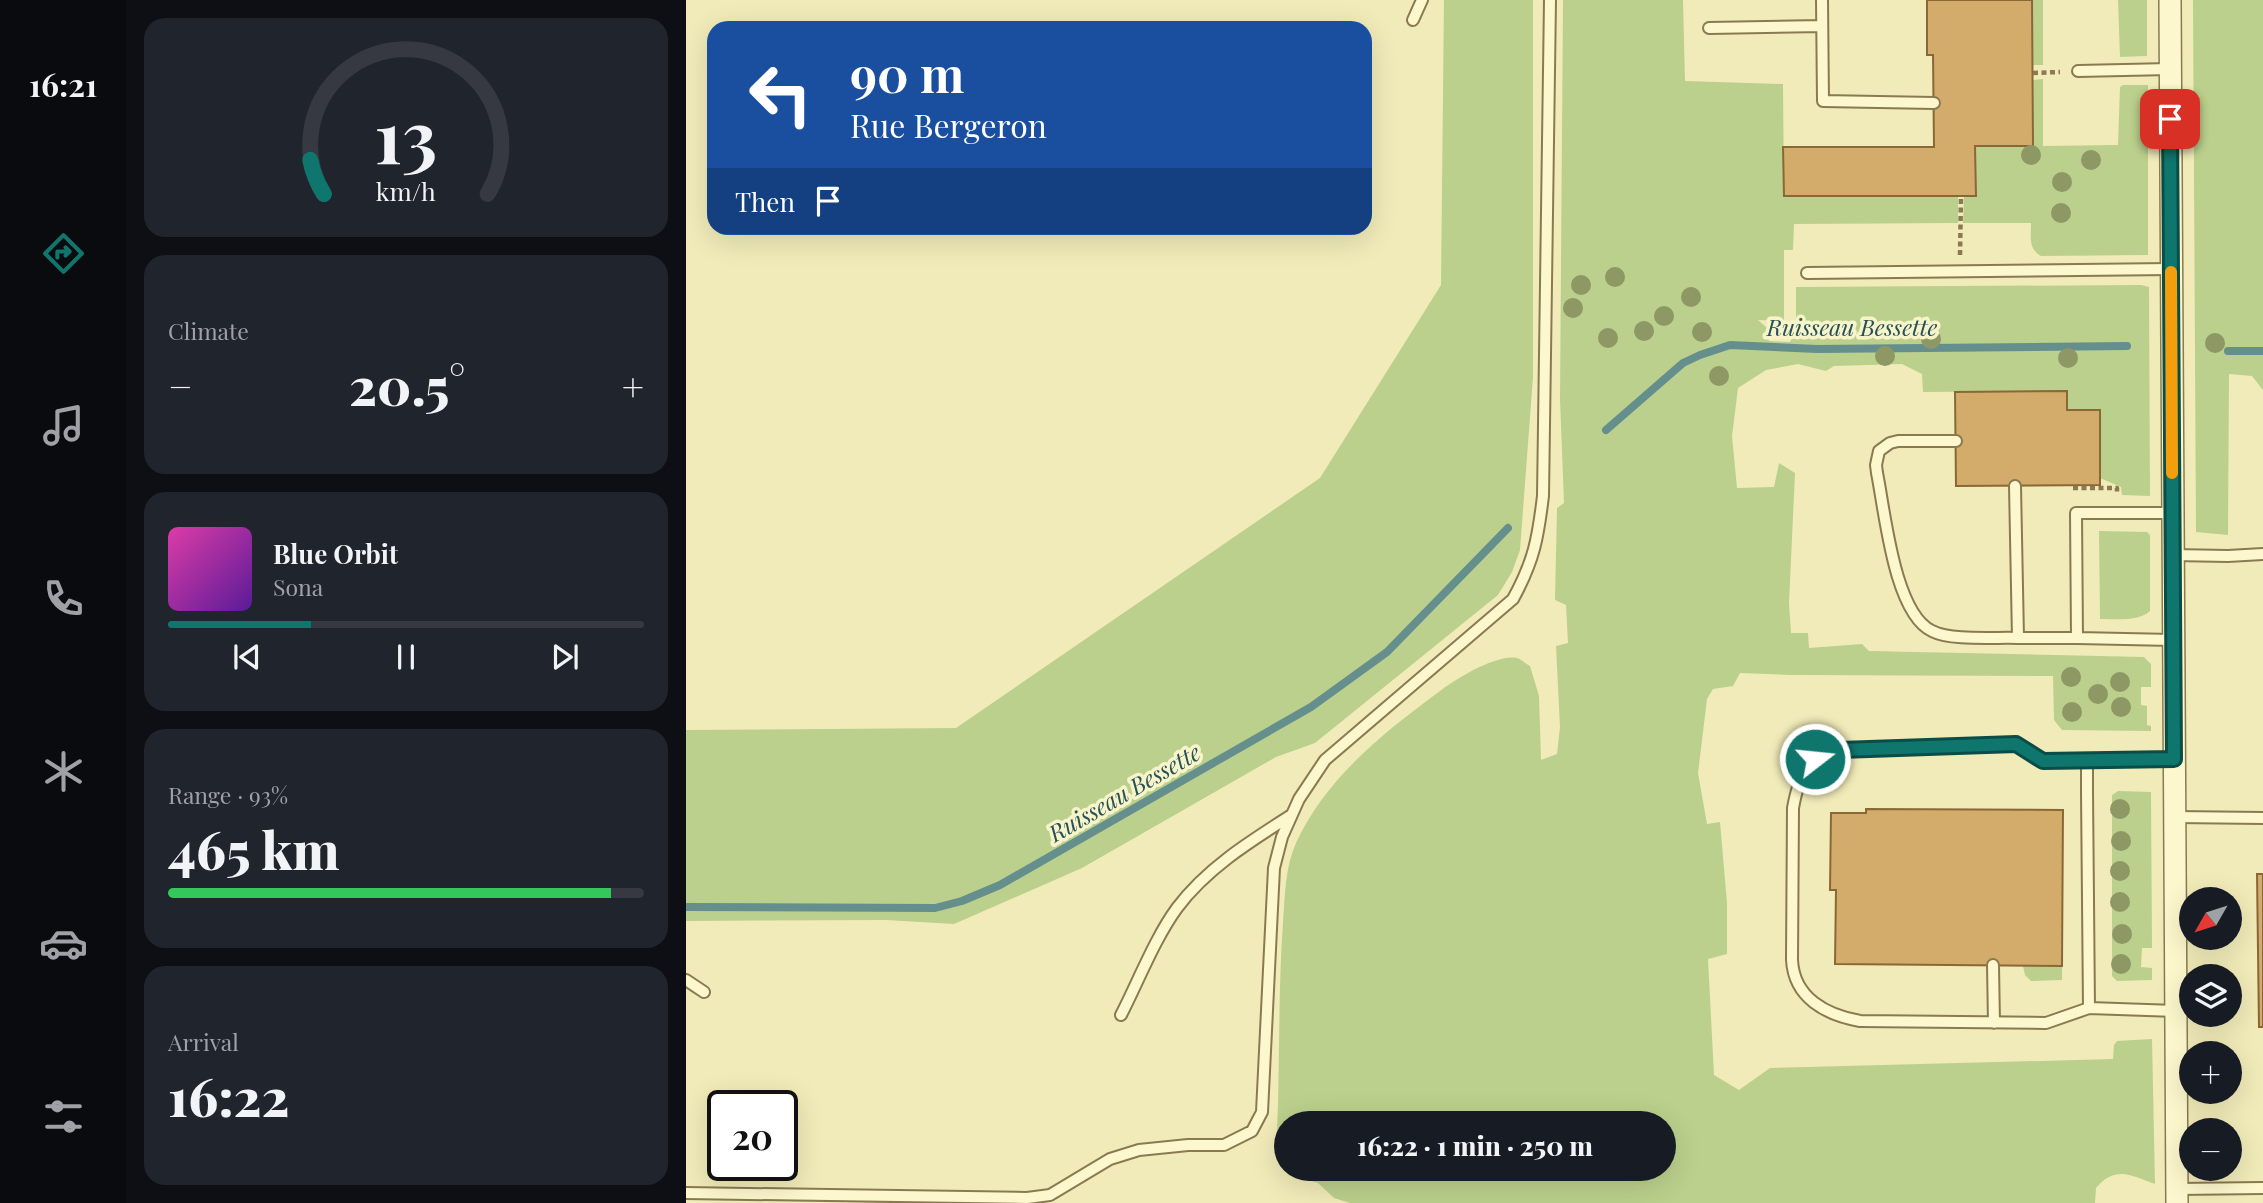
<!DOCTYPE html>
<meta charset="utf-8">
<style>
body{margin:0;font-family:"Playfair Display",serif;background:#20242c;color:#f1f3f6;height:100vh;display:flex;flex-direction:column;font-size:26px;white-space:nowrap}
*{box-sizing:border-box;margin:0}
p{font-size:23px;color:#9ea1a6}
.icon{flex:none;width:38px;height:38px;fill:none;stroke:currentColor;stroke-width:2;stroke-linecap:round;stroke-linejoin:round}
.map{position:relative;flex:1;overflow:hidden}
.drawer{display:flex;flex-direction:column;gap:18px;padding:18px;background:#0d0f14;width:560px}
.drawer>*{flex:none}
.guide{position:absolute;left:21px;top:21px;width:665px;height:214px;border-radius:21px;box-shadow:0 7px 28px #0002;background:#1a4fa0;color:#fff;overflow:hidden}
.needle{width:46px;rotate:231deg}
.controls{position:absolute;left:1493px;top:887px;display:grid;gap:14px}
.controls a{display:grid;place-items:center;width:63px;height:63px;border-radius:50%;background:#171b24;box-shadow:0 7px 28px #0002;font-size:35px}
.speed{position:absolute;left:21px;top:1090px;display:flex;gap:14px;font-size:35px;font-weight:700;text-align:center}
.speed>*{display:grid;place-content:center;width:91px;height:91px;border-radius:50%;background:#171b24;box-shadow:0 7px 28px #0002;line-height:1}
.speed .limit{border:4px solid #111;border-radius:10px;background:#fff;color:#111}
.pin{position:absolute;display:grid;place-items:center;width:60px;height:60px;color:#fff;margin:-30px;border-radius:14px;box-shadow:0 4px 10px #0006}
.me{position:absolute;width:77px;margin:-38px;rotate:74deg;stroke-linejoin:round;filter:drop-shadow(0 0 5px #0008)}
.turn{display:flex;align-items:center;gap:24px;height:147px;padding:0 28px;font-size:32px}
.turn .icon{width:91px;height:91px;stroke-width:2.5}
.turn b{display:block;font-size:49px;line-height:60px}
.then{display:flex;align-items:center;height:66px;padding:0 28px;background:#0003;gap:14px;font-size:26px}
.big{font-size:52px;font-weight:800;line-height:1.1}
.drawer .card{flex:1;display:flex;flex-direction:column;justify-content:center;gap:10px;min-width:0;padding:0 24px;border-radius:21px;background:#20242c}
.drawer .dial{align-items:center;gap:0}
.dial svg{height:182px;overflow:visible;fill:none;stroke:#363941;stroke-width:7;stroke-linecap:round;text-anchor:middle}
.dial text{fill:#f1f3f6;stroke:none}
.song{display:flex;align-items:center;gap:21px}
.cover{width:84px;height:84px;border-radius:10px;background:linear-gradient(135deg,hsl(320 70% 55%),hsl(270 70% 35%))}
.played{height:7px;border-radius:4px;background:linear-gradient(90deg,#0f766e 30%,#363941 30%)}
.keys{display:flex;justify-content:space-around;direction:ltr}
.heat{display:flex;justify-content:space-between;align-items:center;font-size:38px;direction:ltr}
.charge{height:10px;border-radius:5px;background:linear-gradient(90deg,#34c759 93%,#363941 0)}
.trip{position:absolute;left:588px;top:1111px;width:402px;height:70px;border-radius:35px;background:#171b24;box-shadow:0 7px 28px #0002;font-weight:800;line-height:70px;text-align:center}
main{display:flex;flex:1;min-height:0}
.menu{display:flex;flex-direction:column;width:126px;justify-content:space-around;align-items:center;background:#090b0e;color:#9ea1a6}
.menu .icon{width:49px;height:49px}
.menu .on{color:#0f766e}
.menu b{font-size:32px;color:#f1f3f6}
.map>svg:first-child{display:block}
</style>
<main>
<nav class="menu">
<b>16:21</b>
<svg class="icon on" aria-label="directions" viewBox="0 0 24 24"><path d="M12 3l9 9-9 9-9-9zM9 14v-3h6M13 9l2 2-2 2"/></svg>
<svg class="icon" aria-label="music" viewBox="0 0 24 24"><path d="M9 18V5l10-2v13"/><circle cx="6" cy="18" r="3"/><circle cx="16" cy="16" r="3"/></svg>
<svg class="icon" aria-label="phone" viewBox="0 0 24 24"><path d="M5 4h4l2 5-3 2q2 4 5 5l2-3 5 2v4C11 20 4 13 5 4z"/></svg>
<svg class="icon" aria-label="climate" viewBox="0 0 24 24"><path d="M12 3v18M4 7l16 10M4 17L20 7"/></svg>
<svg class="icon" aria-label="car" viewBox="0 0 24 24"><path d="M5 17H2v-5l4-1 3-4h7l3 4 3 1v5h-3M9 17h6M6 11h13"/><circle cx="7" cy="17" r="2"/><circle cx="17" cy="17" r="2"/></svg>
<svg class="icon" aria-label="filters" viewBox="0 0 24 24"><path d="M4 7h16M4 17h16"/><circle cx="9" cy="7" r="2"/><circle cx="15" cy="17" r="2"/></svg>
</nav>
<section class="drawer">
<div class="card dial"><svg viewBox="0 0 100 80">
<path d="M14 69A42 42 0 1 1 86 69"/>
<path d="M14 69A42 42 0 0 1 8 54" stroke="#0f766e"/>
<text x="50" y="56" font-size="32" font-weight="700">13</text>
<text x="50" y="72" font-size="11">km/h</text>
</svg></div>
<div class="card"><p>Climate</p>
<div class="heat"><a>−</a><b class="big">20.5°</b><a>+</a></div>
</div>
<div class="card">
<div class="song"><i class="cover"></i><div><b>Blue Orbit</b><p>Sona</p></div></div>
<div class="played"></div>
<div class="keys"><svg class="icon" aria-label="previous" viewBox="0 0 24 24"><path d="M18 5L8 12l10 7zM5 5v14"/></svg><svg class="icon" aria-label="pause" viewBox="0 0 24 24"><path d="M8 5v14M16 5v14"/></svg><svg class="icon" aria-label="next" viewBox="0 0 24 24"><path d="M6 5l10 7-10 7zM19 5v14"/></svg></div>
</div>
<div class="card"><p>Range · 93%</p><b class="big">465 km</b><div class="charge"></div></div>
<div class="card"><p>Arrival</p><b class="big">16:22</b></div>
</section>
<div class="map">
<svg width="1577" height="1203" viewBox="0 0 1577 1203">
<rect width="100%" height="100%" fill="#f1ebb9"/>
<!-- green -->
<path fill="#bbd08c" d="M 758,0 L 847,0 L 847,377 L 834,550 L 826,572 L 812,595 L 629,743 L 590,757 L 396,868 L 268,924 L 200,920 L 0,921 L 0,730 L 270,728 L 634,478 L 755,285 Z
M 877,0 L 997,0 L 999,81 L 1097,84 L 1098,196 L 1272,196 L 1272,223 L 1108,224 L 1107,250 L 1098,250 L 1098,321 L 1072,320 L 1081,328 L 1083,341 L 1104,342 L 1110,328 L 1110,287 L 1455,285 L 1463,287 L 1464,496 L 1436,495 L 1435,487 L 1414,478 L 1414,410 L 1381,410 L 1381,391 L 1237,392 L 1236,374 L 1216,364 L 1148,366 L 1140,371 L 1112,364 L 1080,370 L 1052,388 L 1046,436 L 1051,488 L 1088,487 L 1093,463 L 1109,473 L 1103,603 L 1105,633 L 1122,633 L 1123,648 L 1176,644 L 1183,651 L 1458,657 L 1465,664 L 1465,687 L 1455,687 L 1455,705 L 1461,706 L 1461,725 L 1465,726 L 1465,731 L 1376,730 L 1368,720 L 1367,676 L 1105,675 L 1054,673 L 1047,686 L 1027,689 L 1021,699 L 1012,773 L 1021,824 L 1034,822 L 1041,903 L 1041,954 L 1022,959 L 1028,1075 L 1053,1090 L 1084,1068 L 1427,1059 L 1428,1045 L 1431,1041 L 1466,1039 L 1469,1184 C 1445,1175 1429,1165 1410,1188 L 1409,1203 L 664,1203 L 648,1198 L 632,1183 L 601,1174 L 602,1169 L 978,1169 L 978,1124 L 600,1124 L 600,1134 L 591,1134 C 594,1063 592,992 597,922 C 599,896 599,867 610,843 C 640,778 697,733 754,691 C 770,679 810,654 831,658 C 835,659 840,664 844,666 L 853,696 L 855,760 L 871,754 L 874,727 L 870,646 L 882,643 L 880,605 L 869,600 L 871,508 L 878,503 L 874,399 Z
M 1346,0 L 1357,0 L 1357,65 L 1346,65 Z
M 1432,0 L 1461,0 L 1461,56 L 1434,57 Z
M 1507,0 L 1577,0 L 1577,390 L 1566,376 L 1543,374 L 1542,535 L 1510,532 Z
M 1357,79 L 1357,146 L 1432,145 L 1434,87 L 1437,85 L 1462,85 L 1462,255 L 1355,256 C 1342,249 1345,237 1345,223 L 1277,223 L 1278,196 L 1290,196 L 1289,146 L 1347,146 L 1346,80 Z
M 1413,531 L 1461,532 L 1464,535 L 1464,611 C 1452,622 1430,619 1414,619 Z
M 1432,791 L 1465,792 L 1466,948 L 1456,948 L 1455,967 L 1466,968 L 1466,980 L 1431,981 L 1426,976 L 1426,795 Z
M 1337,966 L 1376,966 L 1376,980 L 1345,981 L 1339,975 Z"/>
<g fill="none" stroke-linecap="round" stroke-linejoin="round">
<!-- stream -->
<path stroke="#658f8c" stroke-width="8" d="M 1542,351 L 1577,351
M 920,430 L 997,363 L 1014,355 L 1044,345 L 1131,349 L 1441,346
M 0,907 L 249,908 L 276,901 L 314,885 L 625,707 L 701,652 L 822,528"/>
</g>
<!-- building -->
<path fill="#d3ab6b" stroke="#8a6836" stroke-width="2" d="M 1241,0 L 1346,0 L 1347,146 L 1289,146 L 1290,196 L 1098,196 L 1097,147 L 1248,147 L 1247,55 L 1241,55 Z
M 1381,391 L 1381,410 L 1414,410 L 1414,485 L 1270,486 L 1269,392 Z
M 1180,809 L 1377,810 L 1376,966 L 1149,964 L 1150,890 L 1144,890 L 1145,813 L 1180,813 Z
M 1571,874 L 1577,874 L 1577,1027 L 1573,1027 Z"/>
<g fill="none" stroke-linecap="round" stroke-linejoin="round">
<!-- lane casing -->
<g stroke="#897a52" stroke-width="14">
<path id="lane" d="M 1136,0 L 1137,101 L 1248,103
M 727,20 L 736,0
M 1023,28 L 1136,26
M 1392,71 L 1484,69
M 1121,273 L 1485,269
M 1270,441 L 1212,441 L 1204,443 L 1193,451 L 1190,465 L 1191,473 C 1199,512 1208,613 1246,631 C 1265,641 1310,637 1332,638
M 1329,486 L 1332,638 L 1391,638
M 1487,513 L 1390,513 L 1391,638 L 1487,640
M 1487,555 L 1542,556 L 1577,554
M 1488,759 L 1401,760 L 1401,792 L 1403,1008 L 1490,1011
M 1401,760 L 1357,761 L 1330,744 L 1154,750 C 1120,758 1113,775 1107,808 L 1106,960 C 1108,998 1140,1015 1174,1021 L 1360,1023 L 1403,1008
M 1489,817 L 1577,818
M 1307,965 L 1308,1023
M 0,980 L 18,992
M 435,1015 C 452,982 469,938 491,908 C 520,869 563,842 604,816
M 1491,1189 L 1577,1188
M 0,1193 L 341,1198 L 364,1195 L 424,1159 L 453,1150 L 502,1145 L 538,1145 L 566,1131 L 576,1112 L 588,868 L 596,837 L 613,799 L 639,760 L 827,599 C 848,561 852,538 857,496 L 864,0"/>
</g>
<!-- street casing -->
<g stroke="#897a52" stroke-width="24">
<path id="street" d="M 1484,0 L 1491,1203"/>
</g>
<!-- path -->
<path stroke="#897a52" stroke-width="4.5" stroke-dasharray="5 3.5" stroke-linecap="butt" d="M 1347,73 L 1374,72
M 1274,255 L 1275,196
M 1387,488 L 1431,488 L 1431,495"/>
<!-- lane -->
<use href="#lane" stroke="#fcf7cc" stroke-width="10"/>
<!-- street -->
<use href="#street" stroke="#fcf7cc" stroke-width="21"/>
</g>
<!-- trees -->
<g fill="#8d9864">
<circle cx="1345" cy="155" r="10"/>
<circle cx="1405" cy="160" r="10"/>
<circle cx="1376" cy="182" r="10"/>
<circle cx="1375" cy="213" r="10"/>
<circle cx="929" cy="277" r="10"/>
<circle cx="895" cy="285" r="10"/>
<circle cx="1005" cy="297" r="10"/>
<circle cx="887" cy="308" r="10"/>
<circle cx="978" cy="316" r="10"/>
<circle cx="958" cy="331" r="10"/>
<circle cx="1016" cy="332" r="10"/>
<circle cx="922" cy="338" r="10"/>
<circle cx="1245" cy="339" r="10"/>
<circle cx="1529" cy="343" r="10"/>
<circle cx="1199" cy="356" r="10"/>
<circle cx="1382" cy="358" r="10"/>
<circle cx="1033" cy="376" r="10"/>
<circle cx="1385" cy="677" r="10"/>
<circle cx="1434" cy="682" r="10"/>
<circle cx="1412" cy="694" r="10"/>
<circle cx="1435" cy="707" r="10"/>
<circle cx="1386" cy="712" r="10"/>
<circle cx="1434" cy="809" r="10"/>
<circle cx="1435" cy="841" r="10"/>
<circle cx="1434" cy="871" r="10"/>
<circle cx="1434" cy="902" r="10"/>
<circle cx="1436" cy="934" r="10"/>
<circle cx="1435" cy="964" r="10"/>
</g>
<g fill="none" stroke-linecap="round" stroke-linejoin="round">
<!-- route casing -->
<g stroke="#0a4d48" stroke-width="18">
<path id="route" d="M 1129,759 L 1154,750 L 1330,744 L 1357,761 L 1488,759 L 1484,119"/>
</g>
<!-- route -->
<use href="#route" stroke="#0f766e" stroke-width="12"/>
<!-- slow -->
<path stroke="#f59e0b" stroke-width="12" d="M 1485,272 L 1486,473"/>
</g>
<g text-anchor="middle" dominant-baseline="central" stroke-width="7" stroke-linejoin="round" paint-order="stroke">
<!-- water labels -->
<g font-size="23" font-style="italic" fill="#265158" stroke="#f8f4c9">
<text x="1166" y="326">Ruisseau Bessette</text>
<text transform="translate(438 792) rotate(-30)">Ruisseau Bessette</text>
</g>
</g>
</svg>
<div class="controls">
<a><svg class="needle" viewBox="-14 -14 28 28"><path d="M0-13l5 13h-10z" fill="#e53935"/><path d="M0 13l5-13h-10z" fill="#9ea1a6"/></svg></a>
<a><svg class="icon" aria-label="layers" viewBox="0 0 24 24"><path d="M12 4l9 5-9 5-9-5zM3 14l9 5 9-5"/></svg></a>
<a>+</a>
<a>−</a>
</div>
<div class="speed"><div class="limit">20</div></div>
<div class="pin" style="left:1484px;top:119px;background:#d93025"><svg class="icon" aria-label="arrive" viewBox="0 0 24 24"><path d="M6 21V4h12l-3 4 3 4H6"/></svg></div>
<svg class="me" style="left:1129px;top:759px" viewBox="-20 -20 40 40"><circle r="17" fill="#0f766e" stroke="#fff" stroke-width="3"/><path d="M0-11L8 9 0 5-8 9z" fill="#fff"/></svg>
<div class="trip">16:22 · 1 min · 250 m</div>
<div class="guide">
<div class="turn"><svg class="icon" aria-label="left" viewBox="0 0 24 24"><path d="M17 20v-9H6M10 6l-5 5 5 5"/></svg><div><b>90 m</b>Rue Bergeron</div></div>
<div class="then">Then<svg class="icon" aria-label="arrive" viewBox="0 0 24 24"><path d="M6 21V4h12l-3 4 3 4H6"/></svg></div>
</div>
</div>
</main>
